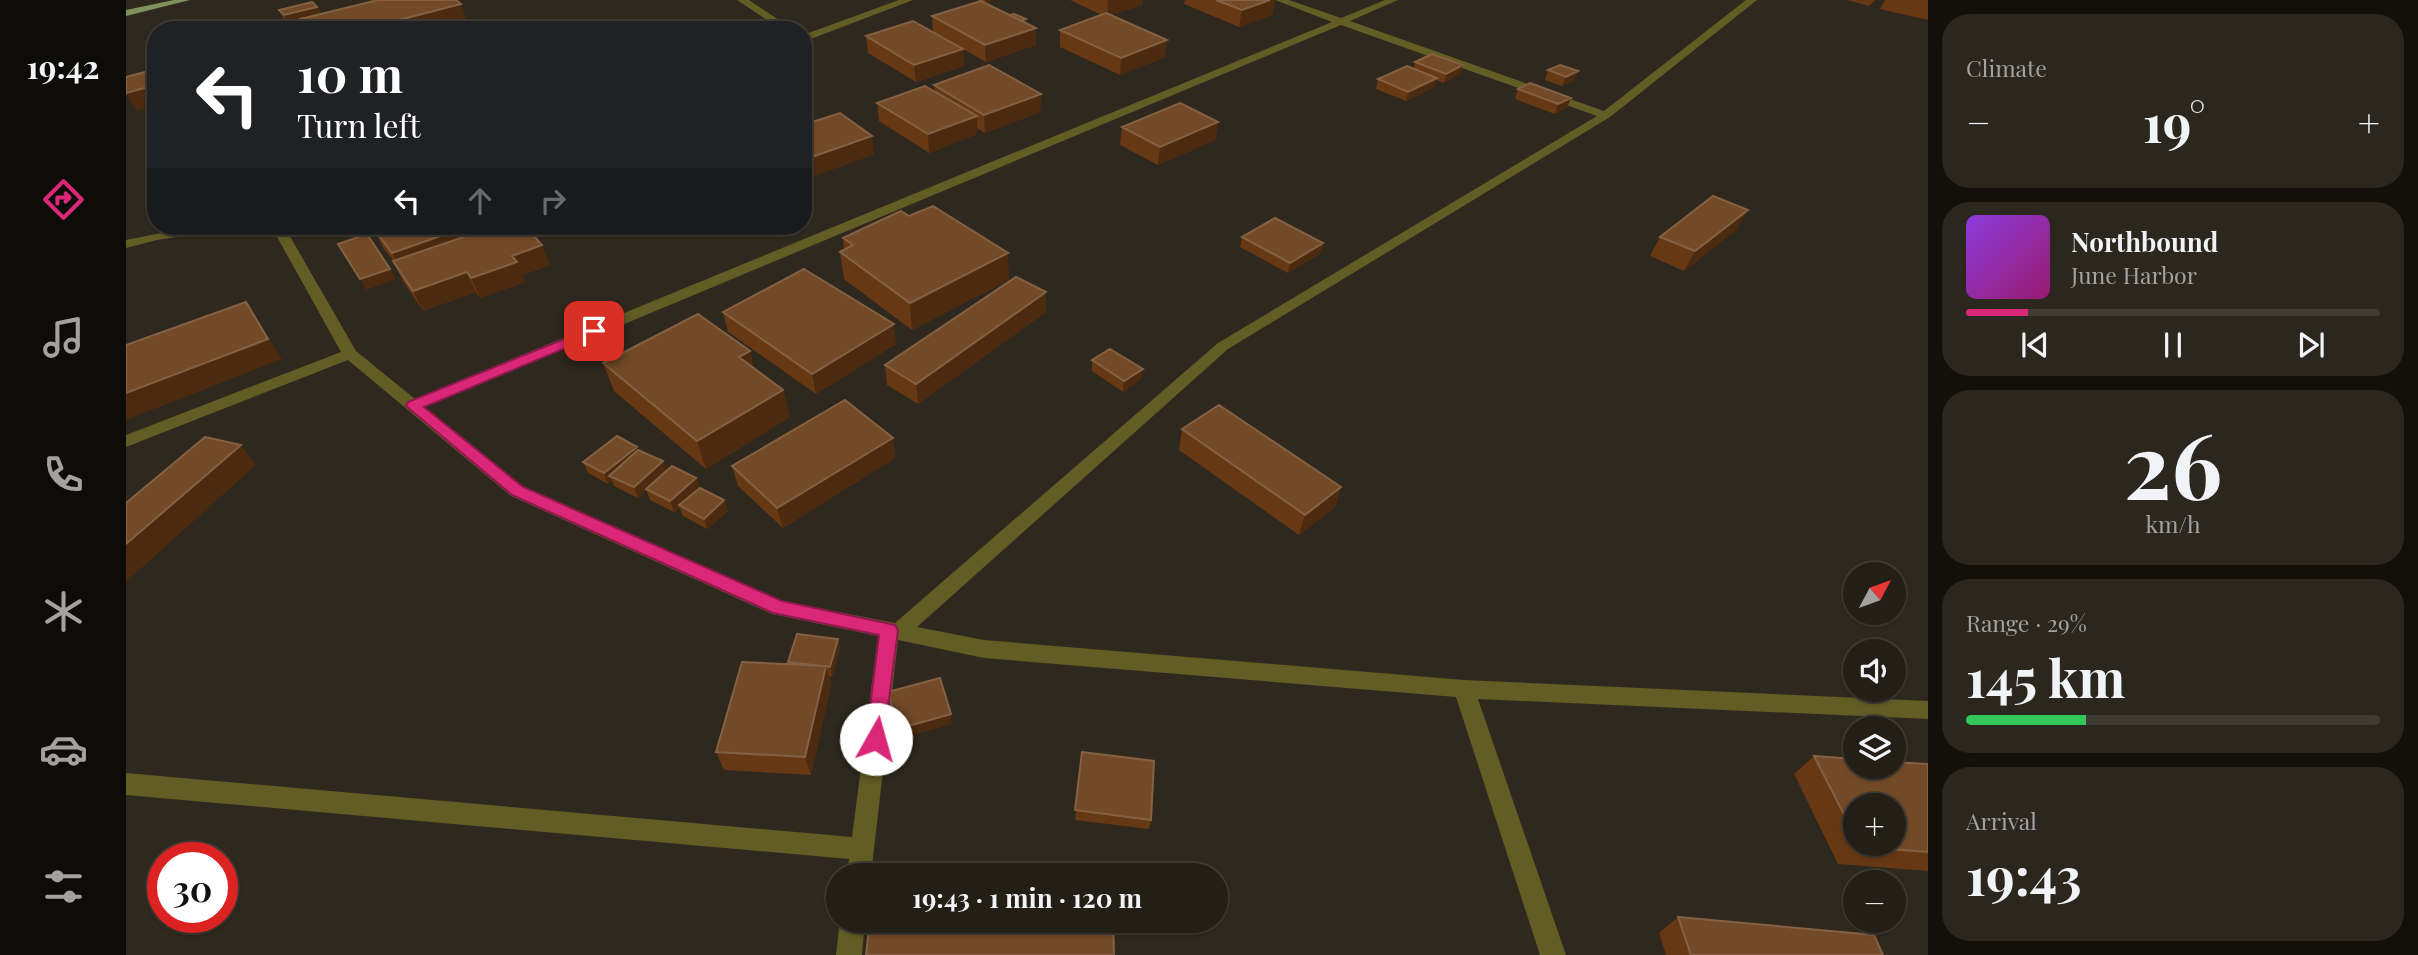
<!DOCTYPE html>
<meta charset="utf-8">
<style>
body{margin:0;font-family:"Playfair Display",serif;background:#2b271f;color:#f1f3f6;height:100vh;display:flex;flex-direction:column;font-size:26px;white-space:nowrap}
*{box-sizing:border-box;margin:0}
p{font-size:23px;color:#a3a2a1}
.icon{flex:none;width:38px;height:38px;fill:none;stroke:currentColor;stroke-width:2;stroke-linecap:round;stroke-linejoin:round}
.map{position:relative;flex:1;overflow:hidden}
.side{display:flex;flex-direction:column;gap:14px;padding:14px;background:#13100c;width:490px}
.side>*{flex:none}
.guide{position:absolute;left:21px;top:21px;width:665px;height:214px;border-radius:28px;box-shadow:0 2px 5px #0004,0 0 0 2px #403c35;background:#202124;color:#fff;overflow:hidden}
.needle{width:46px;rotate:49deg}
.tools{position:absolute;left:1717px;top:562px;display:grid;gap:14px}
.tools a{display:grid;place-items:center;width:63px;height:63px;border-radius:50%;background:#231e16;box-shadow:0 2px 5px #0004,0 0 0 2px #403c35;font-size:35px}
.speed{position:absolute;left:21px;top:842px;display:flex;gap:14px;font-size:35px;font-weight:700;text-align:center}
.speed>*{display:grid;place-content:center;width:91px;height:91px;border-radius:50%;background:#231e16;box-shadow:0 2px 5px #0004,0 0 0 2px #403c35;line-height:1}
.speed .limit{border:10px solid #d22;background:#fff;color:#111}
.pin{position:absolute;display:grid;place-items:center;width:60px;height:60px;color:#fff;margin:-30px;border-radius:14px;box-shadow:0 4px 10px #0006}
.me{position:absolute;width:77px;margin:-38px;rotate:7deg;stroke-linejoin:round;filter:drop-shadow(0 0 5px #0008)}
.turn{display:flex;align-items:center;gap:24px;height:147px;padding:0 35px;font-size:32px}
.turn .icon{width:91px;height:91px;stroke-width:2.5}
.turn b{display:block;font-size:49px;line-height:60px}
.lanes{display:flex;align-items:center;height:66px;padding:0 35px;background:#0003;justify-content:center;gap:35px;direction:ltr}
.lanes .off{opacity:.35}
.big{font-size:52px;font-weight:700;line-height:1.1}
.side .tile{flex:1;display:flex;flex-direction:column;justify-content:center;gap:10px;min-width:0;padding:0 24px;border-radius:28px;background:#2b271f}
.side .dial{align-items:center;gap:0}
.dial b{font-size:91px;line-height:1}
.song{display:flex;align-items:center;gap:21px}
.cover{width:84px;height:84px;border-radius:10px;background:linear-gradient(135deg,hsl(270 70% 55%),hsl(320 70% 35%))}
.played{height:7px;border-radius:4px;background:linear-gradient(90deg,#db2777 15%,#403c35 15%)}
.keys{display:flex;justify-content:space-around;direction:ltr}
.heat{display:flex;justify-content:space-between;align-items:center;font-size:38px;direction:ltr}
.charge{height:10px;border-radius:5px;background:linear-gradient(90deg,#34c759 29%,#403c35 0)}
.trip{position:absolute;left:700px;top:863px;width:402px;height:70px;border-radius:35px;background:#231e16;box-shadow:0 2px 5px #0004,0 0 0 2px #403c35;font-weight:700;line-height:70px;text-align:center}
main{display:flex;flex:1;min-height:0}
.tab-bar{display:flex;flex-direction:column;width:126px;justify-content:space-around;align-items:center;background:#0e0c09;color:#a3a2a1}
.tab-bar .icon{width:49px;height:49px}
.tab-bar .active{color:#db2777}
.tab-bar b{font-size:32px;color:#f1f3f6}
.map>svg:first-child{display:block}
</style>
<main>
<nav class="tab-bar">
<b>19:42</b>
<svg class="icon active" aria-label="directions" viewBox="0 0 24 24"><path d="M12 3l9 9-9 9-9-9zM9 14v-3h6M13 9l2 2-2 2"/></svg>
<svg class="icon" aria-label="music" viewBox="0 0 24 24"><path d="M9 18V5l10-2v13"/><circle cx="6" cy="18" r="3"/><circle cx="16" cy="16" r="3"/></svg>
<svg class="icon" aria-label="phone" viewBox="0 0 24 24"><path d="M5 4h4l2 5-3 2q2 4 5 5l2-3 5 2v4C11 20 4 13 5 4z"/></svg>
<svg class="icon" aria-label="climate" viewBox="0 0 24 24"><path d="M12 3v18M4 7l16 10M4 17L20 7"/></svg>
<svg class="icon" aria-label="car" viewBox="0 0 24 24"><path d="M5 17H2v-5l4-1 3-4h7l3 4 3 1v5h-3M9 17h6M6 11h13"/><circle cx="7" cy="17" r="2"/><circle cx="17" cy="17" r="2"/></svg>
<svg class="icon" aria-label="filters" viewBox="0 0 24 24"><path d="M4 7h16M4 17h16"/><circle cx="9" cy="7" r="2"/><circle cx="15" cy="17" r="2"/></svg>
</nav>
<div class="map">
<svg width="1802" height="955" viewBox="0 0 1802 955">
<rect width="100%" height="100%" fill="#2f281e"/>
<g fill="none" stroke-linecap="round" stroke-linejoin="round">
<!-- stream -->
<path fill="#7f925c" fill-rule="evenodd" d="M 48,0 L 64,0 L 0,16 L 0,10 Z"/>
<!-- minor -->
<path fill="#625c25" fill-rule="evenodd" d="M 611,0 L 623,0 L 668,30 L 656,30 Z
M 773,0 L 787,0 L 677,42 L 677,35 Z
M 1149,0 L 1163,0 L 1215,18 L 1259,0 L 1272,0 L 1224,21 L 1478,111 L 1620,0 L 1631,0 L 1484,117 L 1102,349 L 791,627 L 858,640 L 1338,680 L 1802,701 L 1802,719 L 1352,699 L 1440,955 L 1414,955 L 1330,697 L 858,658 L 772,640 L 745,875 L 721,875 L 723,859 L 0,795 L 0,773 L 726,837 L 752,636 L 646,614 L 385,496 L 222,360 L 0,447 L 0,435 L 215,352 L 145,226 L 158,226 L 230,351 L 289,399 L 1206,22 ZM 1215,25 L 1471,116 L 1092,343 L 769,623 L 656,601 L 397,486 L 299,407 Z
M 71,226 L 102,226 L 95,230 L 31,240 L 0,248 L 0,240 Z
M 714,920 L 739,920 L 736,955 L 710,955 Z"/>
</g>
<!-- wall -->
<path fill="#663814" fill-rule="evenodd" d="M 850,0 L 868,0 L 860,3 L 910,28 L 910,45 L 860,62 L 837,49 L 838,66 L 790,82 L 742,53 L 740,36 L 807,32 L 806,16 L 854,1 Z
M 944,0 L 1017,0 L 1016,5 L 985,15 L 1039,57 L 994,75 L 934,47 L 934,30 L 976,15 Z
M 1059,0 L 1149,0 L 1146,15 L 1113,27 L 1058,4 Z
M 1721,0 L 1749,0 L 1743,6 Z
M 1759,0 L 1802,0 L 1802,20 L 1754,9 Z
M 191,7 L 195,14 L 341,21 L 307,30 L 179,30 L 175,21 L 163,24 L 158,19 L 153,10 Z
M 1289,62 L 1337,65 L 1334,74 L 1318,83 L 1310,80 L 1308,87 L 1280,101 L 1250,89 L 1252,79 L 1288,68 Z
M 1422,70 L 1452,71 L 1448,80 L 1436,86 L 1419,80 Z
M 808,85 L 915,94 L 914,112 L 859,133 L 851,128 L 851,134 L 803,153 L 753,121 L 751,103 L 809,91 Z
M 1392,89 L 1445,98 L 1441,107 L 1429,114 L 1389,99 Z
M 1092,122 L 1089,140 L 1032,165 L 994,145 L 996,127 Z
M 783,216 L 883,280 L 786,330 L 718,279 L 714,252 L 718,250 L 717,238 Z
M 248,229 L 424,265 L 396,275 L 399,282 L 354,298 L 350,292 L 297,311 L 277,281 L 267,261 L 268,261 L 258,249 Z
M 1611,229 L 1558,271 L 1524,256 L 1534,237 Z
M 1116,237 L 1197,243 L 1195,253 L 1162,273 L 1114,247 Z
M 920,292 L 920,312 L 792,404 L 761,385 L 759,365 Z
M 597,312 L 770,344 L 690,394 L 602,332 Z
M 966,360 L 1015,379 L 997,392 L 966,371 Z
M 477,363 L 628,368 L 657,390 L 664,417 L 580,469 L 488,391 Z
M 1056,429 L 1215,487 L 1209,507 L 1173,535 L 1053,450 Z
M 767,438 L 769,458 L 657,528 L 612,486 L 606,466 Z
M 511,447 L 512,450 L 540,471 L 570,478 L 574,488 L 602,511 L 581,529 L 557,516 L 553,507 L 548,512 L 524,500 L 520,490 L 512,498 L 488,486 L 486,481 L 482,484 L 462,473 L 457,462 Z
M 712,639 L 714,649 L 706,677 L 703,676 L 705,685 L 685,775 L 598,770 L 590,752 L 662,664 L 662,662 Z
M 956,752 L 1025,820 L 1023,829 L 949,820 Z
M 1688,756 L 1802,764 L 1802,871 L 1712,864 L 1668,774 ZM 1729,805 L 1768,844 L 1729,844 Z
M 1552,917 L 1757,955 L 1540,955 L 1533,933 Z"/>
<!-- shaded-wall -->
<path fill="#4b2a0f" d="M 859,0 L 868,0 L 859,4 Z
M 982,0 L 1017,0 L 1016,5 L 981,17 Z
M 1144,0 L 1149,0 L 1146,15 L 1113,27 L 1116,10 Z
M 335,4 L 341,21 L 307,30 L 234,30 Z
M 191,7 L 196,16 L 163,24 L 158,15 Z
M 561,26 L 561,30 L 548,30 Z
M 910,28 L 910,45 L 860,62 L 859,45 Z
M 1041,40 L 1039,57 L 994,75 L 995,58 Z
M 837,49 L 838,66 L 790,82 L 788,65 Z
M 1337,65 L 1334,74 L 1318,83 L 1320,74 Z
M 1452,71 L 1448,80 L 1436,86 L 1440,77 Z
M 1311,78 L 1308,87 L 1280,101 L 1282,92 Z
M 30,85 L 30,106 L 11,111 L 0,95 L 0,93 Z
M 915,94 L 914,112 L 859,133 L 858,115 Z
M 1445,98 L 1441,107 L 1429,114 L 1432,104 Z
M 851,116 L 851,134 L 803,153 L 802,134 Z
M 1092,122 L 1089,140 L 1032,165 L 1034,147 Z
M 746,136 L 748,155 L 677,180 L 677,160 Z
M 1622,210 L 1611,229 L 1558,271 L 1569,251 Z
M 343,226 L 391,226 L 277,273 L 266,253 Z
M 1197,243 L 1195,253 L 1162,273 L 1164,263 Z
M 416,245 L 424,265 L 396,275 L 399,282 L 354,298 L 345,278 L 386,256 Z
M 882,253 L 883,280 L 786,330 L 784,303 Z
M 264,269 L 270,279 L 240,290 L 234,279 Z
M 341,272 L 350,292 L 297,311 L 287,291 Z
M 920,292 L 920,312 L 792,404 L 790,384 Z
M 120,302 L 156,359 L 0,420 L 0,393 Z
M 768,324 L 770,344 L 690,394 L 686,374 Z
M 624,351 L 631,379 L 613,357 Z
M 1017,369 L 1015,379 L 997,392 L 998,381 Z
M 657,390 L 664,417 L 580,469 L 571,441 Z
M 767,438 L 769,458 L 657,528 L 651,508 Z
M 115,445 L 130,465 L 0,582 L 0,544 Z
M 511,447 L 515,458 L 483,476 L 486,481 L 482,484 L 478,473 Z
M 537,461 L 541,471 L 512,498 L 508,487 Z
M 570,478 L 574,488 L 553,505 L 553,507 L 548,512 L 544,501 Z
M 1215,487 L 1209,507 L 1173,535 L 1179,515 Z
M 598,500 L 602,511 L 581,529 L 578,519 Z
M 712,639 L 714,649 L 706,677 L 704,667 Z
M 700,666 L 705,685 L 685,775 L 679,757 Z
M 825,714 L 826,724 L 774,739 L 772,729 Z"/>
<!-- building -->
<path fill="#734a28" stroke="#846143" stroke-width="2" d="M 252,0 L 330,0 L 335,4 L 234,30 L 184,30 L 174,19 Z
M 1090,0 L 1144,0 L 1116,10 Z
M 855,1 L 910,28 L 859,45 L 806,16 Z
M 186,2 L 191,7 L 158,15 L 153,10 Z
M 980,13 L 1041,40 L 995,58 L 934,30 Z
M 888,14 L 900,19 L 895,21 L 884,15 Z
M 787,21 L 837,49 L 788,65 L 740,36 Z
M 554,22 L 561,26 L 548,30 L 539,30 L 535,27 Z
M 1306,54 L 1337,65 L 1320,74 L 1289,62 Z
M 863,65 L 915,94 L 858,115 L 808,85 Z
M 1434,65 L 1452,71 L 1440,77 L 1422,70 Z
M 1281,66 L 1311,78 L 1282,92 L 1252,79 Z
M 30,69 L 30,85 L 0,93 L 0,77 Z
M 1404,83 L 1445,98 L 1432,104 L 1392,89 Z
M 799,86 L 851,116 L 802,134 L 751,103 Z
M 1054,103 L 1092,122 L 1034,147 L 996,127 Z
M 714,113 L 746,136 L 677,160 L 677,125 Z
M 1587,196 L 1622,210 L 1569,251 L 1534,237 Z
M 807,206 L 882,253 L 784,303 L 714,252 L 727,245 L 717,238 L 775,211 L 783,216 Z
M 1149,218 L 1197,243 L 1164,263 L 1116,237 Z
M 258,226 L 343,226 L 266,253 L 248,229 Z
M 370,226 L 399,226 L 416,245 L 386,256 L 391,262 L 345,278 L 341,272 L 287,291 L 267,261 Z
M 241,234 L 264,269 L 234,279 L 212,244 Z
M 678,269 L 768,324 L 686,374 L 597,312 Z
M 890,277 L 920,292 L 790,384 L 759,365 Z
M 120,302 L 142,339 L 0,393 L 0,345 Z
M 572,314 L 624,351 L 613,357 L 657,390 L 571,441 L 477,363 Z
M 984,349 L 1017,369 L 998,381 L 966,360 Z
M 719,400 L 767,438 L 651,508 L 606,466 Z
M 1093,405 L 1215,487 L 1179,515 L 1056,429 Z
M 491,436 L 511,447 L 478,473 L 457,462 Z
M 79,437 L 115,445 L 0,544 L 0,503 Z
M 512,450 L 537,461 L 508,487 L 483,476 Z
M 546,466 L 570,478 L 544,501 L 520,489 Z
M 574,488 L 598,500 L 578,519 L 553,505 Z
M 671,634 L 712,639 L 704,667 L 662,662 Z
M 616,662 L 700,666 L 679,757 L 590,752 Z
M 814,678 L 825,714 L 772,729 L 762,692 Z
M 956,752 L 1028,761 L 1025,820 L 949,810 Z
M 1688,756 L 1729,759 L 1729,766 L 1768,766 L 1768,762 L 1802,764 L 1802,852 L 1735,847 L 1733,844 L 1768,844 L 1768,805 L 1729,805 L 1729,836 Z
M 1552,917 L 1748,935 L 1757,955 L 1565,955 Z
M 744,920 L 987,920 L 988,955 L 740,955 Z"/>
<!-- route -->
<path fill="#db2777" stroke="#8e194d" stroke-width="2" d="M 468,327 L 475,331 L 473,334 L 298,407 L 397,487 L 656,601 L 769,625 L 772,630 L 757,746 L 750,748 L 743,746 L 740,739 L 753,635 L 647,613 L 386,495 L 280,406 L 282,402 Z"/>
</svg>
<div class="tools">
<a><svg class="needle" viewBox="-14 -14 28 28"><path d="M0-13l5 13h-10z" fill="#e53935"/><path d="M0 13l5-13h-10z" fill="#a3a2a1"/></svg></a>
<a><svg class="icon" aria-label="sound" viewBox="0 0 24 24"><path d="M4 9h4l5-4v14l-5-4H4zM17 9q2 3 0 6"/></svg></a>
<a><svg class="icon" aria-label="layers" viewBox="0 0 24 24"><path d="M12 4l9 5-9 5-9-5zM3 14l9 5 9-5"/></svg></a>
<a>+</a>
<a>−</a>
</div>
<div class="speed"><div class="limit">30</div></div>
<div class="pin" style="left:468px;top:331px;background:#d93025"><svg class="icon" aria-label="arrive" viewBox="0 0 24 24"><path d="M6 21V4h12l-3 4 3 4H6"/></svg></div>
<svg class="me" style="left:750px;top:739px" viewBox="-20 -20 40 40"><circle r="19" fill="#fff"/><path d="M0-13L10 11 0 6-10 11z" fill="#db2777"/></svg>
<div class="trip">19:43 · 1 min · 120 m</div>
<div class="guide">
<div class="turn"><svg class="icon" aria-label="left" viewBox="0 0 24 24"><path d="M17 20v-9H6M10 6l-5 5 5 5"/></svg><div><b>10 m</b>Turn left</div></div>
<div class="lanes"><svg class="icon" aria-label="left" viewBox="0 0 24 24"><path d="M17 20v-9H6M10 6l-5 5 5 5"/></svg><svg class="icon off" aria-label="ahead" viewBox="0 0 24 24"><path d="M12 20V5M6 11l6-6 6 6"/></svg><svg class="icon off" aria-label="right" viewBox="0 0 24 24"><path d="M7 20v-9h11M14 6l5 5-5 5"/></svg></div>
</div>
</div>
<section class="side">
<div class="tile"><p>Climate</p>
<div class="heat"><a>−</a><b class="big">19°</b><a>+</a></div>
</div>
<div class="tile">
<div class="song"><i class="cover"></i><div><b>Northbound</b><p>June Harbor</p></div></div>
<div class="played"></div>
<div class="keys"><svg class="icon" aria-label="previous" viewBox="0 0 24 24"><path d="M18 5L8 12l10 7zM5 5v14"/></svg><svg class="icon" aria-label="pause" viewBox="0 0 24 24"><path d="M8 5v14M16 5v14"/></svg><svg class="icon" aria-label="next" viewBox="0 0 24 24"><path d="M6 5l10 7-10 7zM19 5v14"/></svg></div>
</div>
<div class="tile dial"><b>26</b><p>km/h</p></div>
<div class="tile"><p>Range · 29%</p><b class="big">145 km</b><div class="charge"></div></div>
<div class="tile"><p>Arrival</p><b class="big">19:43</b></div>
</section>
</main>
